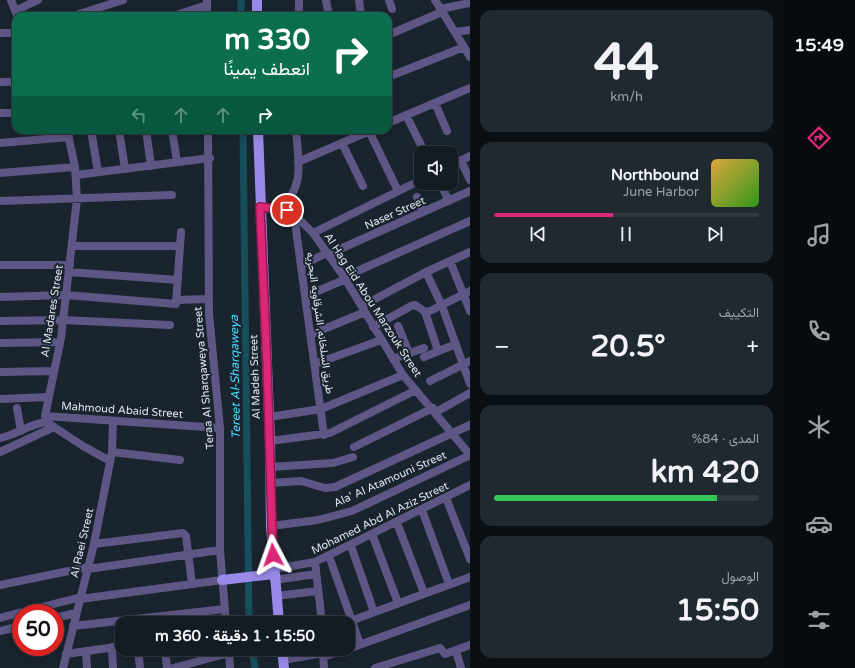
<!DOCTYPE html>
<html lang="ar">
<meta charset="utf-8">
<style>
body{margin:0;font-family:"Varela Round",Vazirmatn,sans-serif;background:#202830;color:#f1f3f6;direction:rtl;height:100vh;display:flex;flex-direction:column;font-size:15px;white-space:nowrap}
*{box-sizing:border-box;margin:0}
p{font-size:13px;color:#9da1a6}
.icon{flex:none;width:22px;height:22px;fill:none;stroke:currentColor;stroke-width:2;stroke-linecap:round;stroke-linejoin:round}
.map{position:relative;flex:1;overflow:hidden;direction:ltr}
.details{display:flex;flex-direction:column;gap:10px;padding:10px;background:#0a0f13;width:313px}
.details>*{flex:none}
.banner{position:absolute;left:12px;top:12px;width:380px;height:122px;border-radius:12px;box-shadow:0 2px 10px #0003,0 0 0 1px #323941;direction:rtl;background:#0b6e4f;color:#fff;overflow:hidden}
.controls{position:absolute;left:414px;top:146px;display:grid;gap:8px}
.controls a{display:grid;place-items:center;width:44px;height:44px;border-radius:8px;background:#131b23;box-shadow:0 2px 10px #0003,0 0 0 1px #323941;font-size:20px}
.speed{position:absolute;left:12px;top:604px;display:flex;gap:8px;font-size:20px;font-weight:700;text-align:center}
.speed>*{display:grid;place-content:center;width:52px;height:52px;border-radius:50%;background:#131b23;box-shadow:0 2px 10px #0003,0 0 0 1px #323941;line-height:1}
.speed .limit{border:6px solid #d22;background:#fff;color:#111}
.pin{position:absolute;display:grid;place-items:center;width:34px;height:34px;color:#fff;margin:-17px;border:2px solid #fff;border-radius:50%;box-shadow:0 1px 4px #0007}
.me{position:absolute;width:44px;margin:-22px;rotate:356deg;stroke-linejoin:round;filter:drop-shadow(0 0 3px #0008)}
.turn{display:flex;align-items:center;gap:14px;height:84px;padding:0 16px;font-size:18px}
.turn .icon{width:52px;height:52px;stroke-width:2.5}
.turn b{display:block;font-size:28px;line-height:34px}
.lanes{display:flex;align-items:center;height:38px;padding:0 16px;background:#0003;justify-content:center;gap:20px;direction:ltr}
.lanes .off{opacity:.35}
.big{font-size:30px;font-weight:800;line-height:1.1}
.details .card{flex:1;display:flex;flex-direction:column;justify-content:center;gap:6px;min-width:0;padding:0 14px;border-radius:12px;background:#202830}
.details .dial{align-items:center;gap:0}
.dial b{font-size:52px;line-height:1}
.song{display:flex;align-items:center;gap:12px}
.cover{width:48px;height:48px;border-radius:6px;background:linear-gradient(135deg,hsl(40 70% 55%),hsl(110 70% 35%))}
.played{height:4px;border-radius:2px;background:linear-gradient(90deg,#db2777 45%,#323941 45%)}
.keys{display:flex;justify-content:space-around;direction:ltr}
.heat{display:flex;justify-content:space-between;align-items:center;font-size:22px;direction:ltr}
.charge{height:6px;border-radius:3px;background:linear-gradient(90deg,#34c759 84%,#323941 0)}
.trip{position:absolute;left:115px;top:616px;width:240px;height:40px;border-radius:12px;background:#131b23;box-shadow:0 2px 10px #0003,0 0 0 1px #323941;font-weight:800;line-height:40px;text-align:center;direction:rtl}
main{display:flex;flex:1;min-height:0}
.dock{display:flex;flex-direction:column;width:72px;justify-content:space-around;align-items:center;background:#080b0e;color:#9da1a6}
.dock .icon{width:28px;height:28px}
.dock .current{color:#db2777}
.dock b{font-size:18px;color:#f1f3f6}
.map>svg:first-child{display:block}
</style>
<main>
<nav class="dock">
<b>15:49</b>
<svg class="icon current" aria-label="directions" viewBox="0 0 24 24"><path d="M12 3l9 9-9 9-9-9zM9 14v-3h6M13 9l2 2-2 2"/></svg>
<svg class="icon" aria-label="music" viewBox="0 0 24 24"><path d="M9 18V5l10-2v13"/><circle cx="6" cy="18" r="3"/><circle cx="16" cy="16" r="3"/></svg>
<svg class="icon" aria-label="phone" viewBox="0 0 24 24"><path d="M5 4h4l2 5-3 2q2 4 5 5l2-3 5 2v4C11 20 4 13 5 4z"/></svg>
<svg class="icon" aria-label="climate" viewBox="0 0 24 24"><path d="M12 3v18M4 7l16 10M4 17L20 7"/></svg>
<svg class="icon" aria-label="car" viewBox="0 0 24 24"><path d="M5 17H2v-5l4-1 3-4h7l3 4 3 1v5h-3M9 17h6M6 11h13"/><circle cx="7" cy="17" r="2"/><circle cx="17" cy="17" r="2"/></svg>
<svg class="icon" aria-label="filters" viewBox="0 0 24 24"><path d="M4 7h16M4 17h16"/><circle cx="9" cy="7" r="2"/><circle cx="15" cy="17" r="2"/></svg>
</nav>
<section class="details">
<div class="card dial"><b>44</b><p>km/h</p></div>
<div class="card">
<div class="song"><i class="cover"></i><div><b>Northbound</b><p>June Harbor</p></div></div>
<div class="played"></div>
<div class="keys"><svg class="icon" aria-label="previous" viewBox="0 0 24 24"><path d="M18 5L8 12l10 7zM5 5v14"/></svg><svg class="icon" aria-label="pause" viewBox="0 0 24 24"><path d="M8 5v14M16 5v14"/></svg><svg class="icon" aria-label="next" viewBox="0 0 24 24"><path d="M6 5l10 7-10 7zM19 5v14"/></svg></div>
</div>
<div class="card"><p>التكييف</p>
<div class="heat"><a>−</a><b class="big">20.5°</b><a>+</a></div>
</div>
<div class="card"><p>المدى · 84%</p><b class="big">420 km</b><div class="charge"></div></div>
<div class="card"><p>الوصول</p><b class="big">15:50</b></div>
</section>
<div class="map">
<svg width="470" height="668" viewBox="0 0 470 668">
<rect width="100%" height="100%" fill="#19242f"/>
<g fill="none" stroke-linecap="round" stroke-linejoin="round">
<!-- canal -->
<path stroke="#174e5c" stroke-width="7" d="M 241,0 L 241,16
M 243,130 L 249,623
M 252,649 L 255,668"/>
<!-- minor -->
<path stroke="#5e5785" stroke-width="8" d="M 11,0 L 17,15
M 326,0 L 329,16
M 359,0 L 361,16
M 389,0 L 392,9
M 435,0 L 470,57
M 207,1 L 207,16
M 440,9 L 470,3
M 15,11 L 38,0
M 73,16 L 123,0
M 173,16 L 207,5
M 299,16 L 299,0
M 455,32 L 470,30
M 0,33 L 16,33
M 388,35 L 442,12
M 388,77 L 464,47
M 0,82 L 16,82
M 435,103 L 447,131
M 0,113 L 16,113
M 406,115 L 425,153
M 388,123 L 470,88
M 67,130 L 75,167 L 77,199 L 61,338 L 45,416 L 47,422 L 54,427 L 83,446 L 110,461
M 91,130 L 98,172
M 119,130 L 125,169
M 146,130 L 151,166
M 172,130 L 177,162
M 208,130 L 209,314 L 220,428 L 220,550 L 226,623
M 369,131 L 398,191
M 0,143 L 69,137
M 342,143 L 363,186
M 461,161 L 470,180
M 298,162 L 372,130
M 451,165 L 470,156
M 0,173 L 75,167
M 76,175 L 210,158
M 440,183 L 449,201
M 417,197 L 423,212
M 0,201 L 172,195
M 260,207 L 287,210 L 300,220 L 313,233 L 344,277 L 403,375 L 470,455
M 279,208 C 306,189 298,159 296,130
M 294,215 L 324,435
M 313,233 L 421,180
M 72,246 L 180,246
M 329,254 L 470,191
M 450,261 L 470,311
M 0,265 L 70,265
M 302,265 L 327,253
M 69,272 L 178,280
M 426,272 L 442,306 L 470,384
M 344,277 L 470,221
M 306,296 L 346,279
M 0,297 L 66,295 L 176,304 L 181,232
M 177,300 L 209,299
M 362,306 L 426,272 L 470,252
M 425,312 L 438,351
M 0,321 L 63,320 L 170,325
M 398,326 L 409,353
M 373,327 L 411,306 L 415,305 L 424,311 L 428,312 L 470,291
M 312,334 L 365,312
M 0,343 L 60,342
M 424,357 L 456,344
M 393,359 L 424,348
M 315,364 L 381,340
M 0,372 L 54,371
M 430,381 L 470,361
M 0,399 L 48,397
M 17,408 L 21,431
M 436,412 L 470,393
M 45,416 L 220,428
M 269,417 L 321,409 L 403,375
M 0,438 C 17,435 30,423 47,422
M 270,441 L 330,433 L 416,390
M 354,447 L 433,408
M 0,452 L 54,427
M 112,452 L 180,460
M 270,467 L 333,463 L 353,457
M 271,483 L 301,481 L 325,488 L 335,487 L 470,425
M 446,498 L 470,559
M 422,510 L 449,584
M 397,523 L 424,593
M 271,526 L 318,520 L 352,511 L 470,455
M 372,534 L 398,603
M 94,544 L 183,533 L 186,536 L 192,584
M 351,546 L 374,612
M 329,556 L 360,644
M 315,562 L 322,623
M 88,569 L 220,550
M 274,569 L 315,562 L 470,485
M 274,580 L 316,574
M 0,585 L 88,567
M 276,596 L 318,591
M 80,599 L 222,580
M 0,618 L 81,597
M 55,618 L 76,613
M 345,623 L 470,577
M 73,626 L 225,609
M 0,631 L 21,626
M 112,647 L 113,668
M 138,649 L 140,668
M 165,649 L 167,668
M 229,649 L 230,668
M 348,649 L 470,605
M 86,651 L 87,668
M 456,651 L 461,668
M 66,654 L 122,646
M 323,654 L 324,668
M 323,657 L 347,649
M 283,660 L 323,653
M 63,668 L 94,544 L 112,452 L 113,421
M 173,668 L 229,653
M 375,668 L 440,648 L 445,654 L 470,645"/>
<!-- major -->
<path stroke="#9a8ae8" stroke-width="10" d="M 257,16 L 257,0
M 258,130 L 270,441 L 271,526 L 279,623
M 222,580 L 274,574
M 282,649 L 284,668"/>
</g>
<g fill="none" stroke-linecap="round" stroke-linejoin="round">
<!-- route casing -->
<g stroke="#8e194d" stroke-width="10">
<path id="route" d="M 273,555 L 267,366 L 260,207 L 287,210"/>
</g>
<!-- route -->
<use href="#route" stroke="#db2777" stroke-width="7"/>
</g>
<g text-anchor="middle" dominant-baseline="central" stroke-width="4" stroke-linejoin="round" paint-order="stroke">
<!-- street labels -->
<g font-size="11" fill="#dde5ec" stroke="#19242f">
<text transform="translate(395 213) rotate(-24)">Naser Street</text>
<text transform="translate(373 305) rotate(57)">Al Hag Eid Abou Marzouk Street</text>
<text transform="translate(52 311) rotate(-81)">Al Madares Street</text>
<text transform="translate(320 323) rotate(82)">طريق السلخانه, الشرقاويه البحريه</text>
<text transform="translate(255 377) rotate(-92)">Al Madeh Street</text>
<text transform="translate(204 378) rotate(-95)">Teraa Al Sharqaweya Street</text>
<text transform="translate(122 410) rotate(4)">Mahmoud Abaid Street</text>
<text transform="translate(390 479) rotate(-24)">Ala' Al Atamouni Street</text>
<text transform="translate(380 518) rotate(-26)">Mohamed Abd Al Aziz Street</text>
<text transform="translate(82 543) rotate(-77)">Al Raei Street</text>
</g>
<!-- water labels -->
<g font-size="12" font-style="italic" fill="#45d9fe" stroke="#19242f">
<text transform="translate(235 377) rotate(-91)">Tereet Al-Sharqaweya</text>
</g>
</g>
</svg>
<div class="controls">
<a><svg class="icon" aria-label="sound" viewBox="0 0 24 24"><path d="M4 9h4l5-4v14l-5-4H4zM17 9q2 3 0 6"/></svg></a>
</div>
<div class="speed"><div class="limit">50</div></div>
<div class="pin" style="left:287px;top:210px;background:#d93025"><svg class="icon" aria-label="arrive" viewBox="0 0 24 24"><path d="M6 21V4h12l-3 4 3 4H6"/></svg></div>
<svg class="me" style="left:273px;top:555px" viewBox="-20 -20 40 40"><path d="M0-17L14 15 0 8-14 15z" fill="#db2777" stroke="#fff" stroke-width="4"/></svg>
<div class="trip">15:50 · 1 دقيقة · 360 m</div>
<div class="banner">
<div class="turn"><svg class="icon" aria-label="right" viewBox="0 0 24 24"><path d="M7 20v-9h11M14 6l5 5-5 5"/></svg><div><b>330 m</b>انعطف يمينًا</div></div>
<div class="lanes"><svg class="icon off" aria-label="left" viewBox="0 0 24 24"><path d="M17 20v-9H6M10 6l-5 5 5 5"/></svg><svg class="icon off" aria-label="ahead" viewBox="0 0 24 24"><path d="M12 20V5M6 11l6-6 6 6"/></svg><svg class="icon off" aria-label="ahead" viewBox="0 0 24 24"><path d="M12 20V5M6 11l6-6 6 6"/></svg><svg class="icon" aria-label="right" viewBox="0 0 24 24"><path d="M7 20v-9h11M14 6l5 5-5 5"/></svg></div>
</div>
</div>
</main>
